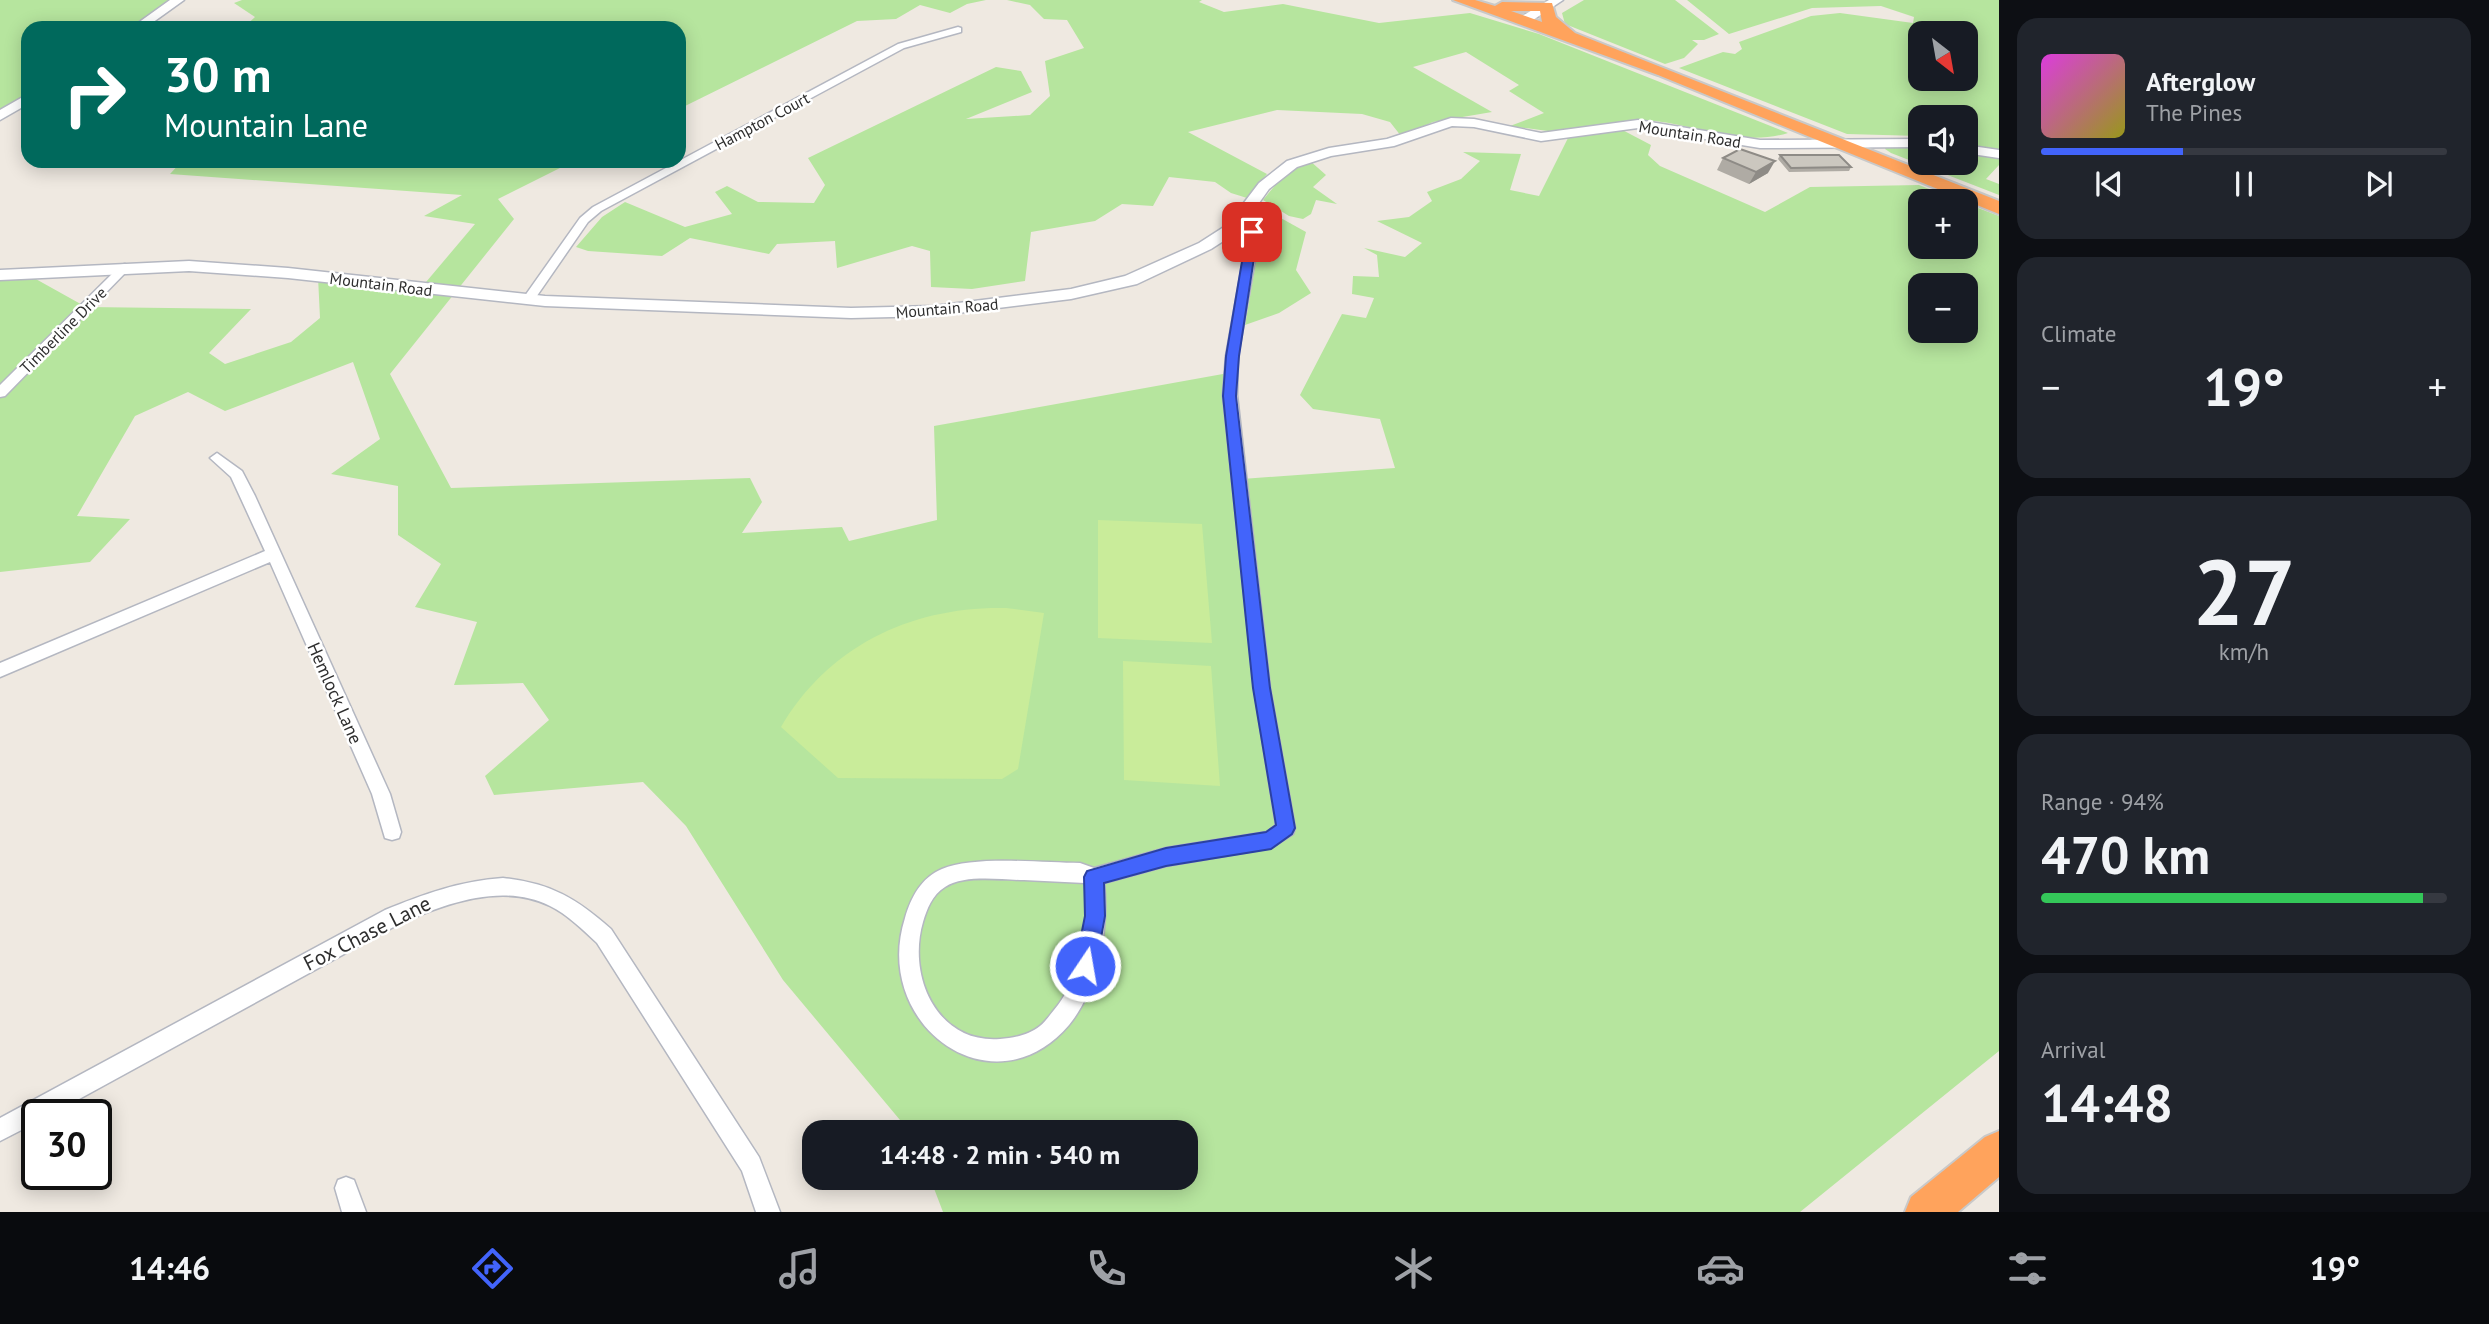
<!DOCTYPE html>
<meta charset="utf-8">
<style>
body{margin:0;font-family:"PT Sans",sans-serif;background:#20242c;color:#f1f3f6;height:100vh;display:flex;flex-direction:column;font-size:26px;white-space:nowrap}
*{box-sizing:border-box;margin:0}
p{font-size:23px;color:#9ea1a6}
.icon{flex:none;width:38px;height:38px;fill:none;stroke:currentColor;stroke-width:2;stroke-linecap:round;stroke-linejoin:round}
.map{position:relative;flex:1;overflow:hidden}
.details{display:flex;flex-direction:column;gap:18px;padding:18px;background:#0d0f14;width:490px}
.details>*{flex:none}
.guide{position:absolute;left:21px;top:21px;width:665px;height:147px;border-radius:21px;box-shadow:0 4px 18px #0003;background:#00695c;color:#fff;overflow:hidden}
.needle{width:46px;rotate:149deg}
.fabs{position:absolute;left:1908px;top:21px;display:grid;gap:14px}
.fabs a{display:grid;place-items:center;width:70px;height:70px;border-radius:14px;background:#171b24;box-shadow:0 4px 18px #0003;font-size:35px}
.speed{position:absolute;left:21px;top:1099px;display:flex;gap:14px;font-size:35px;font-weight:700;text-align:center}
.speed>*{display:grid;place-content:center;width:91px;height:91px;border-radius:50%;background:#171b24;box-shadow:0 4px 18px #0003;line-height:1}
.speed .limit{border:4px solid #111;border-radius:10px;background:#fff;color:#111}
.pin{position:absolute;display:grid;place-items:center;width:60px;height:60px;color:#fff;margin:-30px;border-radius:14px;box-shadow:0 4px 10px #0006}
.me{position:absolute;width:77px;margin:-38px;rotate:12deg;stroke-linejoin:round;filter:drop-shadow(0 0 5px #0008)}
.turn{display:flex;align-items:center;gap:24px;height:147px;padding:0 28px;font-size:32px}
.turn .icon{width:91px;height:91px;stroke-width:2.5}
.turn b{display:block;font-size:49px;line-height:60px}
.big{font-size:52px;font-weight:600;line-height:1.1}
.details .card{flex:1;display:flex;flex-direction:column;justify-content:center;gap:10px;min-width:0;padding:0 24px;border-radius:21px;background:#20242c}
.details .dial{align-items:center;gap:0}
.dial b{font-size:91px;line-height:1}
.song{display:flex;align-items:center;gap:21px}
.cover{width:84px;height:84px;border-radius:10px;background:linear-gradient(135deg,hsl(300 70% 55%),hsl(60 70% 35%))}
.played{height:7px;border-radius:4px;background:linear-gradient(90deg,#4264fb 35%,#363941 35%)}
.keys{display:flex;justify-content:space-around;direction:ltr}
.heat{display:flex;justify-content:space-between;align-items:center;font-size:38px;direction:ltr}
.charge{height:10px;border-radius:5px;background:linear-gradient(90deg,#34c759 94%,#363941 0)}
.trip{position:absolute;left:802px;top:1120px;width:396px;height:70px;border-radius:21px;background:#171b24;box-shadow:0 4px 18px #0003;font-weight:600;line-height:70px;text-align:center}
.menu{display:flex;height:112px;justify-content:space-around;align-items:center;background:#090b0e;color:#9ea1a6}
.menu .icon{width:49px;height:49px}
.menu .selected{color:#4264fb}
.menu b{font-size:32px;color:#f1f3f6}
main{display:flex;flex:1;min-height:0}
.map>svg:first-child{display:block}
</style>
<main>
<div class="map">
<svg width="1999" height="1212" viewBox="0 0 1999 1212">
<rect width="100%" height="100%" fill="#efe9e1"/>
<!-- green -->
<path fill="#b6e59e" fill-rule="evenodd" d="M 0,0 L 170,0 L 130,28 L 28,28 L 28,94 L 0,112 Z
M 242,0 L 986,0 L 967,4 L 950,13 L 920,5 L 896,19 L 857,21 L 679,109 L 679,28 L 243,28 L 255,17 L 234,3 Z
M 1007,0 L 1202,0 L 1199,2 L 1224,12 L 1283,4 L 1379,23 L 1470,13 L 1539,34 L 1788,133 C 1742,147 1700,126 1655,121 C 1641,119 1625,123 1611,124 L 1651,145 L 1648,155 L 1660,166 L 1765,212 L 1810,187 L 1919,185 L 1960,201 L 1920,201 L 1920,247 L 1965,247 L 1965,203 L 1999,216 L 1999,1051 L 1800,1212 L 943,1212 L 930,1178 L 1185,1178 L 1185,1132 L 910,1132 L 783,980 L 686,826 L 643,782 L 494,795 L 485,776 L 549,720 L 523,683 L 454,685 L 477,622 L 415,607 L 441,564 L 398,535 L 398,486 L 331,474 L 380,439 L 353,362 L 225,411 L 188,392 L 135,416 L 77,516 L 130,519 L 90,562 L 0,572 L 0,281 L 34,278 L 86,307 L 251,309 L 209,353 L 225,364 L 291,342 L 320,318 L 318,277 L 421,288 L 475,224 L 424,216 L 462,195 L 170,174 L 182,161 L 574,161 L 498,199 L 514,219 L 390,374 L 451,488 L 750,478 L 762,502 L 742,533 L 842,527 L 849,541 L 937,520 L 934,426 L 1234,372 L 1242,479 L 1395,468 L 1380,419 L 1313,409 L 1300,395 L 1342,314 L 1366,318 L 1374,298 L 1352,294 L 1353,276 L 1379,277 L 1377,255 L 1364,248 L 1405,257 L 1422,243 L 1377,221 L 1409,217 L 1432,201 L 1427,192 L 1461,179 L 1480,161 L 1463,152 L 1521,154 L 1510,190 L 1539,196 L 1570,134 L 1510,126 L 1544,113 L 1509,91 L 1519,85 L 1466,52 L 1413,67 L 1492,112 L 1433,122 L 1401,136 L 1390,122 L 1362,114 L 1277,110 L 1188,132 L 1267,174 L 1247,198 L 1231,193 L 1215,182 L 1169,177 L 1153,206 L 1122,204 L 1095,221 L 1031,232 L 1025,281 L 972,289 L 931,287 L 930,251 L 912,246 L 837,268 L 835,241 L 777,244 L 769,254 L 690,238 L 662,256 L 588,251 L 576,247 L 602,217 L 625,202 L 685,227 L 732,214 L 715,192 L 727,186 L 758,202 L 814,203 L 825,185 L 808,158 L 996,67 L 1021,71 L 1032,92 L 966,119 L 1030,115 L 1050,96 L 1045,61 L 1084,48 L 1067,20 L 1044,19 L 1030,5 ZM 1920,285 L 1965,285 L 1965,331 L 1920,331 Z
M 1584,0 L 1675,0 L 1719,34 L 1704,40 L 1692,40 L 1698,44 L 1684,58 L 1665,64 L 1565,24 L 1562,13 Z
M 1687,0 L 1999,0 L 1999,150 L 1965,144 L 1965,117 L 1920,117 L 1920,136 L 1847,134 L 1679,68 L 1723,52 L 1735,54 L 1742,49 L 1739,42 L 1811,16 L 1840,13 L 1913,23 L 1914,17 L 1881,6 L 1812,8 L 1729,34 ZM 1920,33 L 1965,33 L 1965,79 L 1920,79 Z
M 1886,146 L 1920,146 L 1920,163 L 1965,163 L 1965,151 L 1999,156 L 1999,165 L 1986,179 L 1999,184 L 1999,195 L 1891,153 L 1885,149 Z
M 1309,160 L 1326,175 L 1313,187 L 1337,204 L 1316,200 L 1311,214 L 1303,219 L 1289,216 L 1263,200 L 1282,177 Z
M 1259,206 L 1306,232 L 1296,270 L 1311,293 L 1279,313 L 1245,325 L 1260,240 L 1251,215 Z"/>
<!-- pitch -->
<path fill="#c9ec9a" d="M 1098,520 L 1202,524 L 1212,643 L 1098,638 Z
M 1006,608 L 1044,613 L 1018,769 L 1002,779 L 838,778 L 781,727 C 829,645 913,606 1006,608 Z
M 1123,661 L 1211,666 L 1220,786 L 1124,780 Z"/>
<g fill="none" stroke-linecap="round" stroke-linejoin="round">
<!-- street casing -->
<g stroke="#b4b7c1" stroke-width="3">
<path id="street" d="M 958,27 L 961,28 L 961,32 L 904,48 L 601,211 L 588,222 L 532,303 L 524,303 L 522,300 L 580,218 L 593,207 L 898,44 Z
M 1240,219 L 1254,226 L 1259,238 L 1238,356 L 1237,395 L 1270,688 L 1295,828 L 1293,834 L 1271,848 L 1166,866 L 1104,883 C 1109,928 1098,990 1069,1025 C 993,1114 871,1025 905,918 C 911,897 921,878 942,869 C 974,855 1044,863 1080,863 L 1094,868 L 1166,848 L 1267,832 L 1276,825 L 1254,688 L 1223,395 L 1226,356 L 1247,238 L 1245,230 L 1234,222 ZM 1024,880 L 1085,883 C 1089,923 1081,979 1054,1010 C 1050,1015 1045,1022 1040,1026 C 1029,1035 1014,1038 1000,1039 C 937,1044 907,976 923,922 C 927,909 932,895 945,887 C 965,874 1001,880 1024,880 Z
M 125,264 L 131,267 L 129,269 L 5,396 L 0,397 L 0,385 L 121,265 Z
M 217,453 L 242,471 L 255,496 L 390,794 L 401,832 L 399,838 L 392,840 L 385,838 L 372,794 L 270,562 L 0,677 L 0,663 L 265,551 L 231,477 L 210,458 Z
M 503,878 C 550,883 576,898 611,929 L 759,1157 L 780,1212 L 756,1212 L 742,1171 L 597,943 C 582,929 568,915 550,906 C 502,882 444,904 399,924 L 50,1115 L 37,1115 L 37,1122 L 0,1141 L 0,1118 L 385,910 C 424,894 460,881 503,878 Z
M 346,1177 L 354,1180 L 366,1212 L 342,1212 L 335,1188 L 338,1180 Z"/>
</g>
<!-- secondary casing -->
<g stroke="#b4b7c1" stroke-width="3">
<path id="secondary" d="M 170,0 L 184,0 L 145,28 L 131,28 Z
M 1549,0 L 1563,0 L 1527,24 L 1519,24 L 1519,18 Z
M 28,94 L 28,104 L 0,120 L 0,110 Z
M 1451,118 L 1474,119 L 1541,133 L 1638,120 L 1760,140 L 1920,139 L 1920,147 L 1760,148 L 1638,128 L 1541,141 L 1474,127 L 1452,126 L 1394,146 L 1331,156 L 1297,167 L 1269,189 L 1239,231 L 1211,249 L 1137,284 L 1071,299 L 934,316 L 851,318 L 545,306 L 288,278 L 189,271 L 0,280 L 0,270 L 189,261 L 288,268 L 545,296 L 851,308 L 934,306 L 1071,289 L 1125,276 L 1199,243 L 1227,225 L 1259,183 L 1287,161 L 1329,148 L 1387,139 Z
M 1965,145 L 1999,150 L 1999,158 L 1965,153 Z"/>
</g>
<!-- highway casing -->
<g stroke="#c9c9c9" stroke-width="4">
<path id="highway" d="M 1453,0 L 1475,0 L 1495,6 L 1502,2 L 1552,3 L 1556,17 L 1575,33 L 1999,201 L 1999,214 L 1658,75 ZM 1511,11 L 1540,11 L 1542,22 Z
M 1999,1131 L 1999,1177 L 1958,1212 L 1905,1212 L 1911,1197 L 1985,1137 Z"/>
</g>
<!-- street -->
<use href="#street" fill="#fff" fill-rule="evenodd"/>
<!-- secondary -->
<use href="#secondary" fill="#fff" fill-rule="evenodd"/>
<!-- highway -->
<use href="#highway" fill="#ffa35c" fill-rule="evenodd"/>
</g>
<!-- wall -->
<path fill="#afaba4" d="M 1780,155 L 1851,167 L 1849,171 L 1789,172 L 1778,159 Z
M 1723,158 L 1768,173 L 1749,184 L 1717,170 Z"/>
<!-- shaded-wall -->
<path fill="#8e8b86" d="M 1775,161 L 1768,173 L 1749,184 L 1756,172 Z"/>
<!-- building -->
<path fill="#cbc7bf" stroke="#8e8b86" stroke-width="2" d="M 1740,149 L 1775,161 L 1756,172 L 1723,158 Z
M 1780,155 L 1839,155 L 1851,167 L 1791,168 Z"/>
<!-- route -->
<path fill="#4264fb" stroke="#2b41a3" stroke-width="2" d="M 1252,229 L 1258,232 L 1239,356 L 1236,396 L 1270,688 L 1295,828 L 1292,834 L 1271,849 L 1166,866 L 1104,883 L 1105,916 L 1096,966 L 1093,973 L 1085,976 L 1078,973 L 1075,966 L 1085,916 L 1084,877 L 1087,871 L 1166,848 L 1266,832 L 1276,825 L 1253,688 L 1223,396 L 1226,356 L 1247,232 Z"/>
<g text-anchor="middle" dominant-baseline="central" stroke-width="5" stroke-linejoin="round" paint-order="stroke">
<!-- far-street labels -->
<g font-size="16" fill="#2e2e2e" stroke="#fff">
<text transform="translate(762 121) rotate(-28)">Hampton Court</text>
<text transform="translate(1690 134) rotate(9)">Mountain Road</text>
<text transform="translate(381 284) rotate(7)">Mountain Road</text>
<text transform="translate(947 308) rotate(-5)">Mountain Road</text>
<text transform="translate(63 330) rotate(-45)">Timberline Drive</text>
</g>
<!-- street labels -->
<g font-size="18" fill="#2e2e2e" stroke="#fff">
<text transform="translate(335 693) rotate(66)">Hemlock Lane</text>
</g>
<!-- near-street labels -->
<g font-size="21" fill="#2e2e2e" stroke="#fff">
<text transform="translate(367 933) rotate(-27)">Fox Chase Lane</text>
</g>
</g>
</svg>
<div class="fabs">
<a><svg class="needle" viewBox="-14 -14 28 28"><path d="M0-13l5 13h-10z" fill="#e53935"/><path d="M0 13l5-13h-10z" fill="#9ea1a6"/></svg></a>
<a><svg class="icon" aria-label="sound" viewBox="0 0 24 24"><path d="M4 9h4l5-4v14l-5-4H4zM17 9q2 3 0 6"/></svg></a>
<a>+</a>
<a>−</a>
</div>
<div class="speed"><div class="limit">30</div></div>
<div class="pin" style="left:1252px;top:232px;background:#d93025"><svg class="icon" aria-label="arrive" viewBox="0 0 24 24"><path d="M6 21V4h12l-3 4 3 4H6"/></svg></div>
<svg class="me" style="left:1085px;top:966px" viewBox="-20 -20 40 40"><circle r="17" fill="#4264fb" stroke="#fff" stroke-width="3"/><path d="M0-11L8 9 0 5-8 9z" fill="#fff"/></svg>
<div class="trip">14:48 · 2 min · 540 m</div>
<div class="guide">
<div class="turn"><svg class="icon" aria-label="right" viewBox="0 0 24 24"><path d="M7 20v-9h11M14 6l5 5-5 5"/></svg><div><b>30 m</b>Mountain Lane</div></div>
</div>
</div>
<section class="details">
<div class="card">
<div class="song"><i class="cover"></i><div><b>Afterglow</b><p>The Pines</p></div></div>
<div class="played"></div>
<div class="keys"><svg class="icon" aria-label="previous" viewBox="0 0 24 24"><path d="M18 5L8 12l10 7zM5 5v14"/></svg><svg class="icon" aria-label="pause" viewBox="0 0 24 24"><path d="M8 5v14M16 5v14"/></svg><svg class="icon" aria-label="next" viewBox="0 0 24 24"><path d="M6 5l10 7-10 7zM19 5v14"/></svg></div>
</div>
<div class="card"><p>Climate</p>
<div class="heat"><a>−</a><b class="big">19°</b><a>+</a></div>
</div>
<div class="card dial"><b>27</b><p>km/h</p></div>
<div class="card"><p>Range · 94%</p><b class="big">470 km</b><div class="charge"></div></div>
<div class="card"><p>Arrival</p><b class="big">14:48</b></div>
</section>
</main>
<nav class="menu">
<b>14:46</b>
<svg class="icon selected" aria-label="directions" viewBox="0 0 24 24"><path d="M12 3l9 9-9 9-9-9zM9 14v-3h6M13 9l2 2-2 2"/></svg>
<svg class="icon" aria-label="music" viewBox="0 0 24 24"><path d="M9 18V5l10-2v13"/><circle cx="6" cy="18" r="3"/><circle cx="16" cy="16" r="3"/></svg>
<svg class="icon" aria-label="phone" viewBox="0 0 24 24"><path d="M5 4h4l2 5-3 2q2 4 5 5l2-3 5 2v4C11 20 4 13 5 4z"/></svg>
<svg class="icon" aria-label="climate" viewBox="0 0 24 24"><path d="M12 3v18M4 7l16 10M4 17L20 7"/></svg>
<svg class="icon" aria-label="car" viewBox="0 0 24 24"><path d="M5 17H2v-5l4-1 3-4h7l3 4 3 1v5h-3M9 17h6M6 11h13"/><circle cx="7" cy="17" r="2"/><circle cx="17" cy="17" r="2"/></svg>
<svg class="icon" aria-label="filters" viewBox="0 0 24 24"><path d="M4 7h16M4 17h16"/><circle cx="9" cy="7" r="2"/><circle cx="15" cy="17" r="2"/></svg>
<b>19°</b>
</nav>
